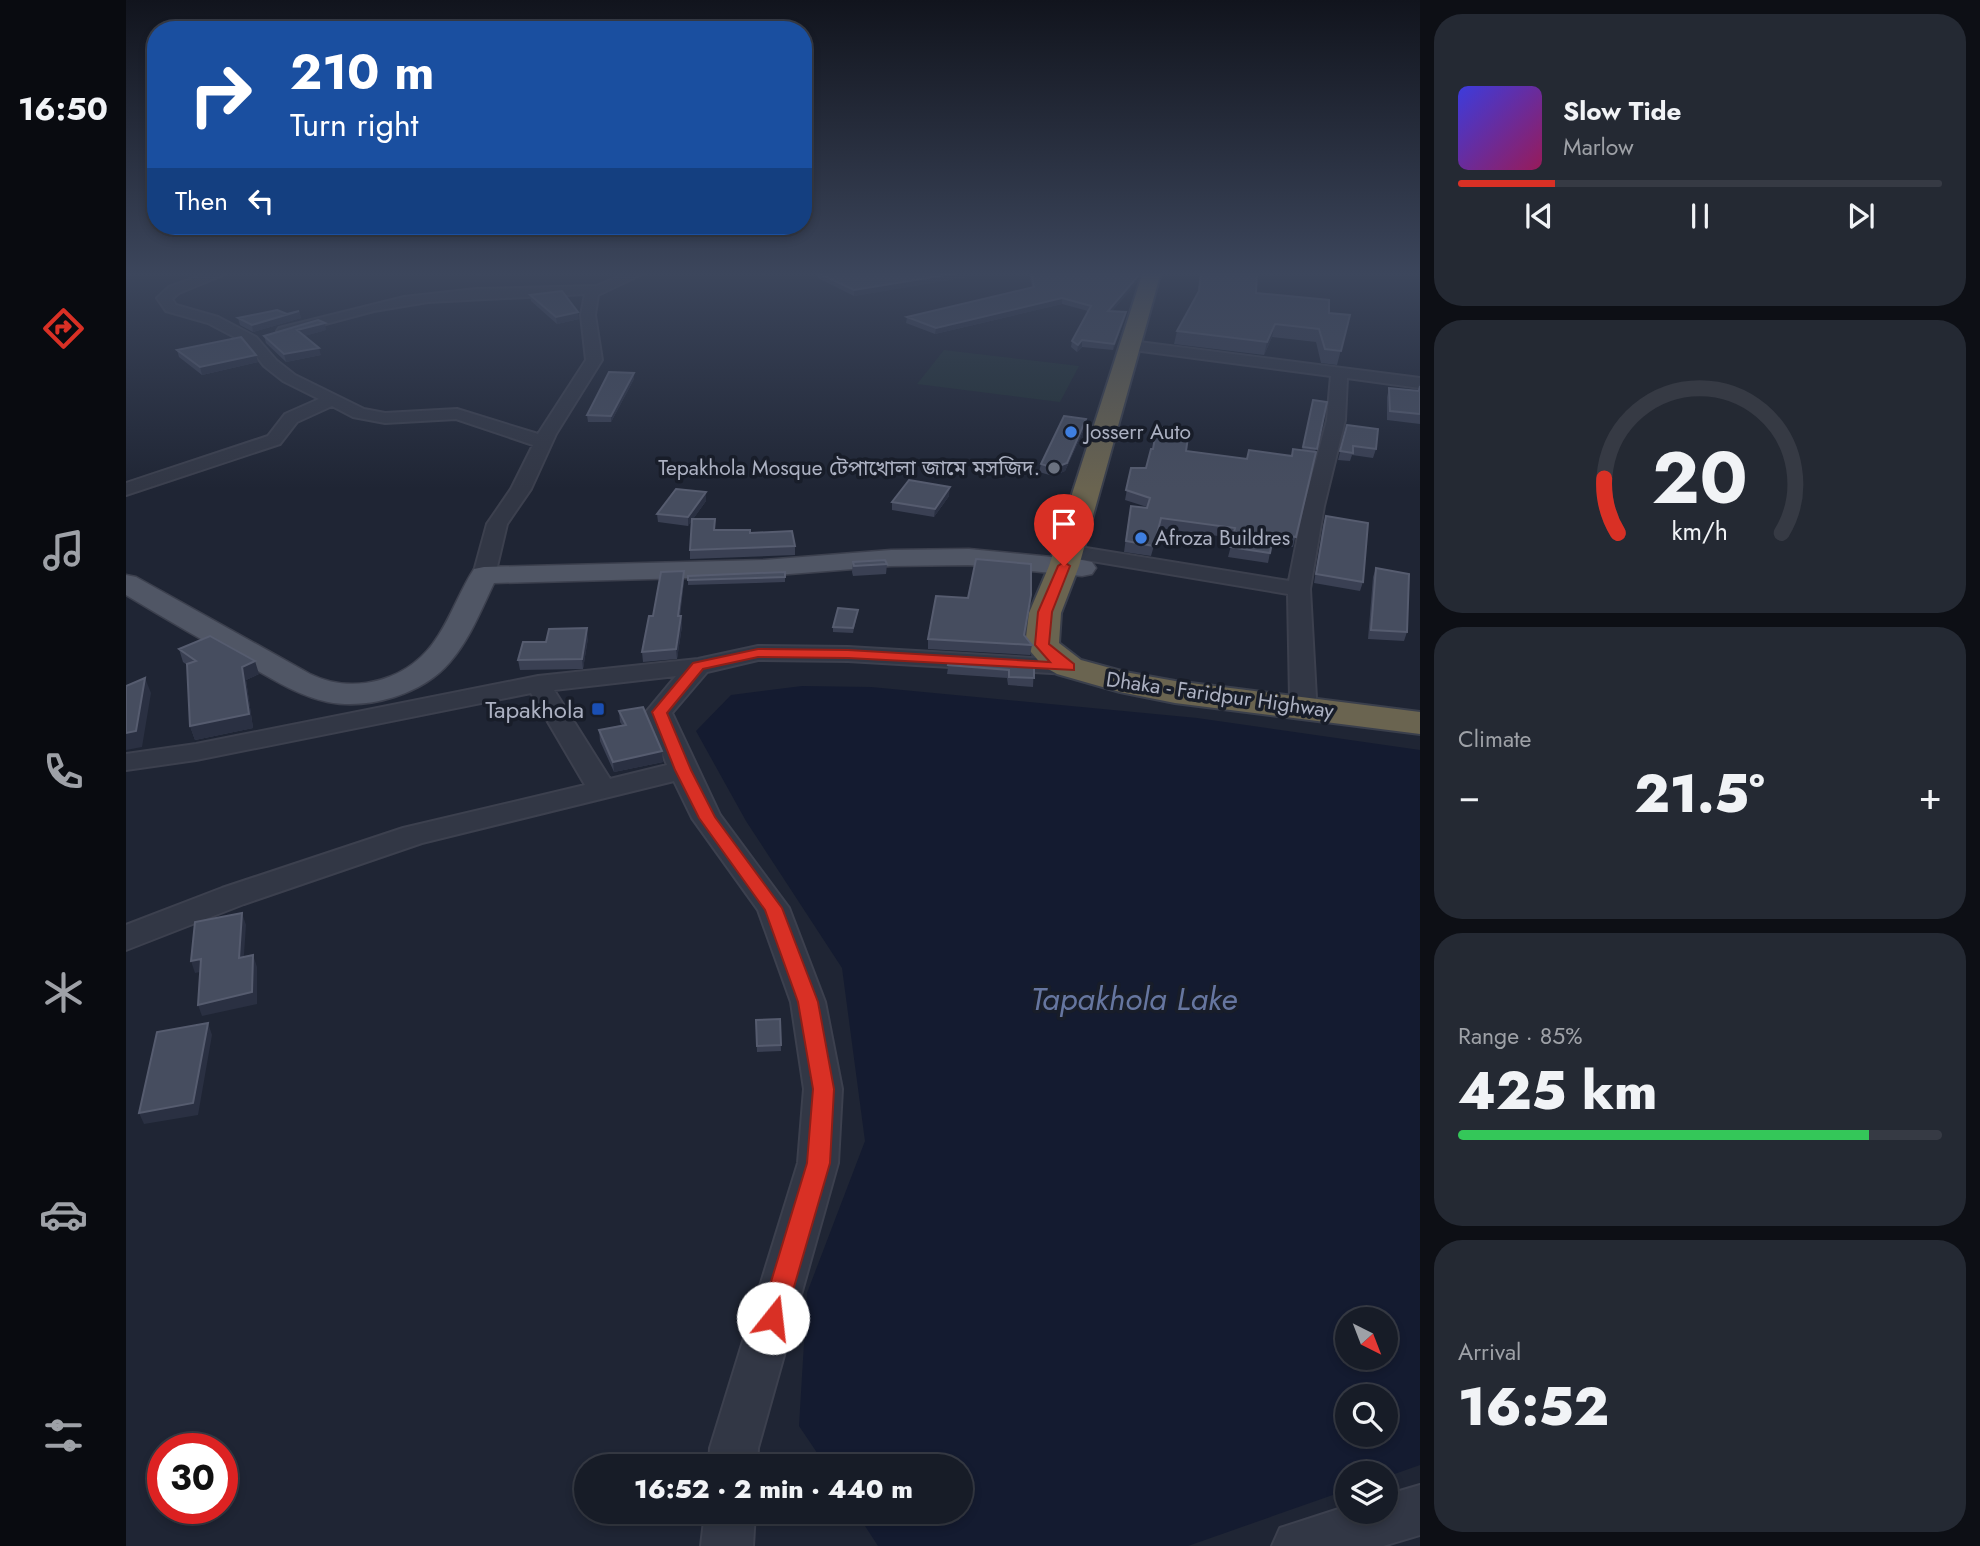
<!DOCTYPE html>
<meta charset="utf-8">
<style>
body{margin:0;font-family:Jost,"Noto Sans Bengali",sans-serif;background:#242933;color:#f1f3f6;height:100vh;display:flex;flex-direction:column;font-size:26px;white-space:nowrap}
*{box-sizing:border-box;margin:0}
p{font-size:23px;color:#9ea1a7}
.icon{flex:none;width:38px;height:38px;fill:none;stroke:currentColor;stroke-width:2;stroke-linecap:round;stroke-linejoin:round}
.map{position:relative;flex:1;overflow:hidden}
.sheet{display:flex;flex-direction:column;gap:14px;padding:14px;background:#0d0f15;width:560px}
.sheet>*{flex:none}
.top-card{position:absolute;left:21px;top:21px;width:665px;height:214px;border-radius:28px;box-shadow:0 4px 10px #0003,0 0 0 2px #363a44;background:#1a4fa0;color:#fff;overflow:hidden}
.needle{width:46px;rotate:138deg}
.tools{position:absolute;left:1209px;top:1307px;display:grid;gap:14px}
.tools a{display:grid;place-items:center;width:63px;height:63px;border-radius:50%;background:#171c27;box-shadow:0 4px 10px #0003,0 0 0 2px #363a44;font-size:35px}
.speed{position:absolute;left:21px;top:1433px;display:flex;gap:14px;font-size:35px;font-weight:700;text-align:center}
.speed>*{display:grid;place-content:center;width:91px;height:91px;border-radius:50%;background:#171c27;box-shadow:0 4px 10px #0003,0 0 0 2px #363a44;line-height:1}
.speed .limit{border:10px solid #d22;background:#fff;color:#111}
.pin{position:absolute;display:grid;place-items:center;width:60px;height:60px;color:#fff;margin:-72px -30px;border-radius:50% 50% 50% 0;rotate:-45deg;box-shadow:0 0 7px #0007}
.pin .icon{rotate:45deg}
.me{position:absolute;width:77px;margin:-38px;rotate:16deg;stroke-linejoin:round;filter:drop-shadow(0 0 5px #0008)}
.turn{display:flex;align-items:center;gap:24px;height:147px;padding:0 28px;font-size:32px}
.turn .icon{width:91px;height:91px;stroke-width:2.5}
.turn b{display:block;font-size:49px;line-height:60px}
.then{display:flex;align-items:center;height:66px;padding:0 28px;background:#0003;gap:14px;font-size:26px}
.big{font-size:52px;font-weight:800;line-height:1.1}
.sheet .widget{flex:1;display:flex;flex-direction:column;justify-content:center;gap:10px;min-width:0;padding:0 24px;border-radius:28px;background:#242933}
.sheet .dial{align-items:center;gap:0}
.dial svg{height:182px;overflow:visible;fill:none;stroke:#363a44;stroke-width:7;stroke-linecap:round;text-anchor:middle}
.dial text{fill:#f1f3f6;stroke:none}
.song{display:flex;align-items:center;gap:21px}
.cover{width:84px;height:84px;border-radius:10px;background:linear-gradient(135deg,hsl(240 70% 55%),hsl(330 70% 35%))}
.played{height:7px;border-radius:4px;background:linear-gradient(90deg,#d93025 20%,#363a44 20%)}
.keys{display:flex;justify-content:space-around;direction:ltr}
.heat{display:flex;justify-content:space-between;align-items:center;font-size:38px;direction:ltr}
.charge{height:10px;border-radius:5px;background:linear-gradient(90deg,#34c759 85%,#363a44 0)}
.trip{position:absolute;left:448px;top:1454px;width:399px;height:70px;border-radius:35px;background:#171c27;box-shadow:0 4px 10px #0003,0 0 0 2px #363a44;font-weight:800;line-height:70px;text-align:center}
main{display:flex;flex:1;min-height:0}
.tab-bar{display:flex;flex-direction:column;width:126px;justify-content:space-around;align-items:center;background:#090b10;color:#9ea1a7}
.tab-bar .icon{width:49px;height:49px}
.tab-bar .current{color:#d93025}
.tab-bar b{font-size:32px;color:#f1f3f6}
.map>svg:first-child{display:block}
</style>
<main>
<nav class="tab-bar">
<b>16:50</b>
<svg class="icon current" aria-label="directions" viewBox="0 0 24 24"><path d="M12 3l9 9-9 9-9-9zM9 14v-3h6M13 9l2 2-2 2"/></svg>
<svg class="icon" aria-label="music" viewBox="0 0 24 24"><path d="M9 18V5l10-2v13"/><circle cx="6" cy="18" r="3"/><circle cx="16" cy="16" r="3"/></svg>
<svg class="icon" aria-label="phone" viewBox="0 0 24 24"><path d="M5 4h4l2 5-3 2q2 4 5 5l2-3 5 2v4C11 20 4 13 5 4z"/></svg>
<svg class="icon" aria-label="climate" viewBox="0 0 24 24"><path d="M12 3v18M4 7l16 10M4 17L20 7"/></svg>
<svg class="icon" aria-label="car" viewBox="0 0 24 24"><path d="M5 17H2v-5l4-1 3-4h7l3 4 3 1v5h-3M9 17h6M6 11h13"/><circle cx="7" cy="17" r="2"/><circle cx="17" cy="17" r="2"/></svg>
<svg class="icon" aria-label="filters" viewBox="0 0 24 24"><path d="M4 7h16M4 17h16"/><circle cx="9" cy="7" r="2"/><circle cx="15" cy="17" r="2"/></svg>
</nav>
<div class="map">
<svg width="1294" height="1546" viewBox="0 0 1294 1546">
<rect width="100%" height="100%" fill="#1f2534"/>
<!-- green -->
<path fill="#213035" d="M 818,350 L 953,366 L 934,402 L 791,384 Z"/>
<!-- water -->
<path fill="#141b30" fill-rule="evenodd" d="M 676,686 L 745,687 L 1071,718 L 1294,750 L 1294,1465 L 1260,1477 L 1260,1474 L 1222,1474 L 1221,1490 L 1062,1546 L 752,1546 L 730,1512 L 835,1512 L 835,1466 L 700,1466 L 673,1426 L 681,1293 L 739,1141 L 716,968 L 620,821 L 570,731 L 605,695 ZM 1222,1320 L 1260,1320 L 1260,1358 L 1222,1358 ZM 1222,1396 L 1260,1396 L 1260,1435 L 1222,1435 Z"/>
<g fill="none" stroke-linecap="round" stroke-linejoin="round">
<!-- minor casing -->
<g stroke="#3c404e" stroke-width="4">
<path id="minor" d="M 85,272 L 104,272 L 53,293 L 46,299 L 50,305 L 92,317 L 130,337 L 150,360 L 169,375 L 238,409 L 259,413 L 331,409 L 412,434 L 460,360 L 455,315 L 459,294 L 302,302 L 248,311 L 158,335 L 151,331 L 153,328 L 278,297 L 350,289 L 471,286 L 503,272 L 520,272 L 472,295 L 469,315 L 476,360 L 430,434 L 405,489 L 381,524 L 369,575 L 366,580 L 350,580 L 347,575 L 361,524 L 385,489 L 407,445 L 330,419 L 259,423 L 227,417 L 206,406 L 171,422 L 154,444 L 0,495 L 0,483 L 142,436 L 159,414 L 193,399 L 157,381 L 138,366 L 120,343 L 82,323 L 40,311 L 31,298 L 43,287 Z
M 1005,341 L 1294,378 L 1294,388 L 1221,378 L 1219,420 L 1198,506 L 1184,589 L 1190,698 L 1186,703 L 1177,706 L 1168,703 L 1164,698 L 1162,594 L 960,560 L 952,559 L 949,554 L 952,549 L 960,548 L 1163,581 L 1178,506 L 1201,420 L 1205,376 L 1000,349 L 997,346 Z
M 632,646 L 722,647 L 943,660 L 952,662 L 955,667 L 952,672 L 943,674 L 722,661 L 632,660 L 581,672 L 546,713 L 594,815 L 663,908 L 699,1002 L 716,1089 L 712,1163 L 632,1448 L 631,1466 L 583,1466 L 584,1448 L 672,1163 L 678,1089 L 665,1002 L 632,910 L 566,818 L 548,781 L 296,843 L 118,904 L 0,950 L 0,925 L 96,888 L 277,828 L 459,785 L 405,693 L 70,760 L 0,770 L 0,754 L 70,744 L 412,676 L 572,659 ZM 550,676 L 520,712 L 541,765 L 484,779 L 428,690 Z
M 1294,1485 L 1294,1535 L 1257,1546 L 1146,1546 L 1154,1528 L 1222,1506 L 1222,1512 L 1260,1512 L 1260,1495 Z
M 579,1512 L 629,1512 L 627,1546 L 575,1546 Z"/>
</g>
<!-- major casing -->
<g stroke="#3c404e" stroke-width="3">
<path id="major" d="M 843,549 L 956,560 L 966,562 L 970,568 L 966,574 L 956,576 L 843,565 L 765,566 L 638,576 L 368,583 C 355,610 344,639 324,662 C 297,694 243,710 202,702 C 173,696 150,681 125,667 C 83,644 41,620 0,595 L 0,575 L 10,577 L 184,674 C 229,696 285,680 312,636 C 326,615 334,590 348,569 L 358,567 L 638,560 L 765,550 Z"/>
</g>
<!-- highway casing -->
<g stroke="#3a3f4c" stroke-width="4">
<path id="highway" d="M 1017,272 L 1035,272 L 953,566 L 935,613 L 933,643 L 955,660 L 999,672 L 1049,681 L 1294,712 L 1294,734 L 1049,703 L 994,692 L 931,674 L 917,666 L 899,645 L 903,613 L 923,566 Z"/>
</g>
<!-- minor -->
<use href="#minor" fill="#323745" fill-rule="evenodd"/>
<!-- major -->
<use href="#major" fill="#505665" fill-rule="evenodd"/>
<!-- highway -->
<use href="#highway" fill="#6a6450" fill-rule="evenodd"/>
</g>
<!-- wall -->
<path fill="#3a4053" d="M 341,272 L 378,272 L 355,277 Z
M 871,272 L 728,296 L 692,278 L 692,273 Z
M 903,272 L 1013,273 L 1011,282 L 986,311 L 1000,312 L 999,318 L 987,350 L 956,347 L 951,352 L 945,347 L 946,341 L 962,311 L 936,304 L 809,334 L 780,323 L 781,317 L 906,287 Z
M 1074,272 L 1131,272 L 1130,293 L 1203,313 L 1224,315 L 1211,365 L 1195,363 L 1190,342 L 1146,337 L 1138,355 L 1048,344 L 1051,331 L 1072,293 Z
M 404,295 L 453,319 L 431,324 L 405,301 Z
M 173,311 L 175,318 L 127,332 L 114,325 L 112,318 L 161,314 Z
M 200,330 L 178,336 L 195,355 L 160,362 L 140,343 L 138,336 Z
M 51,350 L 132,362 L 76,375 L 53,357 Z
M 508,373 L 508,379 L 485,422 L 462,422 L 461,415 Z
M 1294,383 L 1294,424 L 1261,420 L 1261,397 L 1263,388 L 1292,391 Z
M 1187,400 L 1201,402 L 1167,547 L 1146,543 L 1142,563 L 1102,557 L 1107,538 L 1033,528 L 1025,556 L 998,552 L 1003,516 L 1021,507 L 999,500 L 1005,468 L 1020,468 L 1121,459 L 1166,456 L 1167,449 L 1176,450 Z
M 1221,425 L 1250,449 L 1247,458 L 1226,455 L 1224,461 L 1212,460 Z
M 959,427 L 939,471 L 927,476 L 913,472 L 915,464 Z
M 580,492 L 580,501 L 567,519 L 589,530 L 624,533 L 669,546 L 669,555 L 564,559 L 564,550 L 566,520 L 562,526 L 532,522 L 531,514 Z
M 823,496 L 808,517 L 766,510 L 766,502 Z
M 1200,516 L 1237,582 L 1234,591 L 1188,583 L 1197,525 Z
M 727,562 L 761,564 L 760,574 L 727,576 L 726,572 Z
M 1250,568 L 1281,632 L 1278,641 L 1242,639 L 1247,577 Z
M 558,571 L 558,581 L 554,616 L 555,616 L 556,626 L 551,659 L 517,662 L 516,652 L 527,616 Z
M 659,572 L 659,582 L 562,585 L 562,576 Z
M 732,610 L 727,633 L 707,632 L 707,627 Z
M 898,635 L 906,645 L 904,655 L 802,649 L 802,639 Z
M 462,638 L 457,669 L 394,670 L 392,660 L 420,642 Z
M 53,649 L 133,674 L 120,680 L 127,728 L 69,740 L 64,726 L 61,665 L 57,662 Z
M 823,661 L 908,666 L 907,687 L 882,685 L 881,678 L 821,674 Z
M 493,711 L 537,762 L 488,772 L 474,741 L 473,730 L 496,725 L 494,722 Z
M 654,1019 L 655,1051 L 631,1052 L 630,1020 Z"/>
<!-- shaded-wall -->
<path fill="#2a3042" d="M 357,272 L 378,272 L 355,277 L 354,273 Z
M 838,272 L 871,272 L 728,296 L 728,290 Z
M 1012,276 L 1011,282 L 981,317 L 982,311 Z
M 936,298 L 936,304 L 809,334 L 810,328 Z
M 173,311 L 175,318 L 127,332 L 126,325 Z
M 452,312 L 453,319 L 431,324 L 430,317 Z
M 1000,312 L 999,318 L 987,350 L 988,344 Z
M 199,323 L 200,330 L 172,338 L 171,330 Z
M 1149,324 L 1146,337 L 1138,355 L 1141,342 Z
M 956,340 L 956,347 L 951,352 L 952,345 Z
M 193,348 L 195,355 L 160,362 L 158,354 Z
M 130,355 L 132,362 L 76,375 L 74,367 Z
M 508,373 L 508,379 L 485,422 L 485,416 Z
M 960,419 L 959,427 L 939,471 L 927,476 L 928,468 Z
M 824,487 L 823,496 L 808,517 L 809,509 Z
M 580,492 L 580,501 L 562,526 L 562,517 Z
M 558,571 L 558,581 L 552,626 L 552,616 Z
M 555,616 L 556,626 L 551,659 L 550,649 Z
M 461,628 L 462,638 L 457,669 L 456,659 Z
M 129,661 L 133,674 L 120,680 L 127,728 L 69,740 L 64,726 L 116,667 Z
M 19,678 L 25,693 L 16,747 L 0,750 L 0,733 Z
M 536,751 L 537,762 L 488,772 L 487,762 Z
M 116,913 L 120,925 L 117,969 L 113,958 Z
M 127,955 L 131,967 L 131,1004 L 76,1016 L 72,1005 Z
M 75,959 L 79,971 L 69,973 L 65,961 Z
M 82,1023 L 86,1035 L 72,1115 L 18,1124 L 13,1113 Z"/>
<!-- building -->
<path fill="#464d5f" stroke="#565c6f" stroke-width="2" d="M 696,272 L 838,272 L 728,290 L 692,273 Z
M 905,272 L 1013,273 L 1012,276 L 982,311 L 1000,312 L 988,344 L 956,340 L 952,345 L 946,341 L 965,306 L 936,298 L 810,328 L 781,317 L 908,287 Z
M 1075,272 L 1131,272 L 1130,293 L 1203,300 L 1203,313 L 1224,315 L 1215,351 L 1199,349 L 1193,329 L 1149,324 L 1141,342 L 1051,331 L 1073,291 Z
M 436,291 L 452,312 L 430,317 L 404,295 Z
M 151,310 L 161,314 L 173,311 L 126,325 L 112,318 Z
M 192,320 L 199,323 L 171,330 L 193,348 L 158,354 L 138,336 Z
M 115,337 L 130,355 L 74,367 L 51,350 Z
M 483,372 L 508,373 L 485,416 L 461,415 Z
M 1294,386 L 1294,414 L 1264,411 L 1263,388 L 1293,391 Z
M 1187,400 L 1201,402 L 1191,449 L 1177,447 Z
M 938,416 L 960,419 L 941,463 L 928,468 L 915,464 Z
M 1221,425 L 1252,429 L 1250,449 L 1227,446 L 1227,453 L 1214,451 Z
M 1031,427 L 1063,430 L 1060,451 L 1121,459 L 1123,450 L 1166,456 L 1167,449 L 1190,452 L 1170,537 L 1148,533 L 1144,553 L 1104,547 L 1109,528 L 1035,518 L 1028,546 L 1000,541 L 1005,506 L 1021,508 L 1024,498 L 1000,490 L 1005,468 L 1020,468 L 1025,449 L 1027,449 Z
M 783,480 L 824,487 L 809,509 L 766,502 Z
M 550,489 L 580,492 L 562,517 L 531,514 Z
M 1200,516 L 1242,523 L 1237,582 L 1190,574 Z
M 566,519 L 589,519 L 588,530 L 624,530 L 624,533 L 666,531 L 669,546 L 564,550 Z
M 850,559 L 905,564 L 905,595 L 898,635 L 906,645 L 802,639 L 810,596 L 842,598 Z
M 759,560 L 761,564 L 728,566 L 727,562 Z
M 1250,568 L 1283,574 L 1281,632 L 1245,630 Z
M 558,571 L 552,616 L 555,616 L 550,649 L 516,652 L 523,616 L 527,616 L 535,572 Z
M 659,572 L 659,577 L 562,580 L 562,576 Z
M 712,608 L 732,610 L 727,628 L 707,627 Z
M 461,628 L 456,659 L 392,660 L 397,642 L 420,642 L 423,629 Z
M 84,636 L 129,661 L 116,667 L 123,714 L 64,726 L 61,664 L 70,661 L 53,649 Z
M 823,661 L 908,666 L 908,678 L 883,677 L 883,670 L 822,665 Z
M 19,678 L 10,731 L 0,733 L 0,686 Z
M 517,707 L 536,751 L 487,762 L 473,730 L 500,725 L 493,711 Z
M 116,913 L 113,958 L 127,955 L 126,992 L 72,1005 L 75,959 L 65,961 L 69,922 Z
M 654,1019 L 655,1045 L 631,1046 L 630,1020 Z
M 82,1023 L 67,1103 L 13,1113 L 31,1032 Z"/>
<!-- sky -->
<linearGradient id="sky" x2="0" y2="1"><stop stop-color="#11141d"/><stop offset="0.56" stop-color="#3c465c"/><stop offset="1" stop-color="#3c465c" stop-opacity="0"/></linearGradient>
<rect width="1294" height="489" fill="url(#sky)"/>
<!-- route -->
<path fill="#d93025" stroke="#8d1f18" stroke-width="2" d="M 938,562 L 944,566 L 926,612 L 923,644 L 948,664 L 948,670 L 722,658 L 632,657 L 577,669 L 541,713 L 565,770 L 589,817 L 656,908 L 692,1002 L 708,1089 L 704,1163 L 659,1318 L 656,1326 L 647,1330 L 638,1326 L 634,1318 L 681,1163 L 687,1089 L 672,1002 L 639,910 L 573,818 L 549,770 L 526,712 L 567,663 L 632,649 L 722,650 L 924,662 L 909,645 L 912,612 L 932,566 Z"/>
<!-- markers -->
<g fill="#3f7fe0" stroke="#181d29" stroke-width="2.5">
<circle cx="945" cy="432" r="7"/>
<circle cx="1015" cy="538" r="7"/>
</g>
<circle fill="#6b7280" stroke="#181d29" stroke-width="2.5" cx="928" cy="468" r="7"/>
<rect fill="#1a4fb4" stroke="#181d29" stroke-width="2.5" x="465" y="702" width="14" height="14" rx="3.5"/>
<g text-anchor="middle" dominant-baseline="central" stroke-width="7" stroke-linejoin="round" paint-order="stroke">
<!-- far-poi labels -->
<g font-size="21" fill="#acb1c2" stroke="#181d29" text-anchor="start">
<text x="959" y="432">Josserr Auto</text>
<text x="914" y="468" text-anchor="end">Tepakhola Mosque টেপাখোলা জামে মসজিদ.</text>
<text x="1029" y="538">Afroza Buildres</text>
</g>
<!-- far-street labels -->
<g font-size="21" fill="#acb1c2" stroke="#181d29">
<text transform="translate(1094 695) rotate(8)">Dhaka - Faridpur Highway</text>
</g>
<!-- poi labels -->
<g font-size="24" fill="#acb1c2" stroke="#181d29" text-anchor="end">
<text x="458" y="709">Tapakhola</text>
</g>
<!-- near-water labels -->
<g font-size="32" font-style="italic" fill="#6676a0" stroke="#181d29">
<text x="1008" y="999">Tapakhola Lake</text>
</g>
</g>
</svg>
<div class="tools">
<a><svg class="needle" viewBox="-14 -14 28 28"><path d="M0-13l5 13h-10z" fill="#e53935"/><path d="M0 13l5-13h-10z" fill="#9ea1a7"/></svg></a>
<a><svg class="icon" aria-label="search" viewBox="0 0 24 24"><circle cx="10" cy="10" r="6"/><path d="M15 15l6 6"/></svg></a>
<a><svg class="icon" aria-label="layers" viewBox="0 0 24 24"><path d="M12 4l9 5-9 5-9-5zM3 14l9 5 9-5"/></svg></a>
</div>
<div class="speed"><div class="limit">30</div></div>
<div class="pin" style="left:938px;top:566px;background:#d93025"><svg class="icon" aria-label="arrive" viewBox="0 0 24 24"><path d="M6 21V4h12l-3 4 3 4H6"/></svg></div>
<svg class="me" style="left:647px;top:1318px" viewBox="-20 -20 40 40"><circle r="19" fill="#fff"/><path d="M0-13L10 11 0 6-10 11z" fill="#d93025"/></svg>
<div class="trip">16:52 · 2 min · 440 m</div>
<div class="top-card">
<div class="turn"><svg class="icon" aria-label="right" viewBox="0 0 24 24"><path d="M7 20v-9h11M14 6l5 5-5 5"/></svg><div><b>210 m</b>Turn right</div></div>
<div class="then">Then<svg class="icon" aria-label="left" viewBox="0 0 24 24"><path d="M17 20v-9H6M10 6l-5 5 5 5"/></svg></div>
</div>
</div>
<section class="sheet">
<div class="widget">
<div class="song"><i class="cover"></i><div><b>Slow Tide</b><p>Marlow</p></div></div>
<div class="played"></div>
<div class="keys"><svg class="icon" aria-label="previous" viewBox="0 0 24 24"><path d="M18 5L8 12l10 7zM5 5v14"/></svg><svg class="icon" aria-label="pause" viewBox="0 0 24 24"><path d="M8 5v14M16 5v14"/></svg><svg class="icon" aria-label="next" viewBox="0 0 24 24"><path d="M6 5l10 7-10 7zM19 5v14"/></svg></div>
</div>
<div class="widget dial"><svg viewBox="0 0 100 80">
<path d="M14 69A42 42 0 1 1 86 69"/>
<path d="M14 69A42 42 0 0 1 8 45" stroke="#d93025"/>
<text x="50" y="56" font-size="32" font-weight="700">20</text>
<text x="50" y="72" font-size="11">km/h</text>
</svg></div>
<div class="widget"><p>Climate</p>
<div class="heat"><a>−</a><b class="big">21.5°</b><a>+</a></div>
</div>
<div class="widget"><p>Range · 85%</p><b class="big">425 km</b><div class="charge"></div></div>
<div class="widget"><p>Arrival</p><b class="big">16:52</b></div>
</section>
</main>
